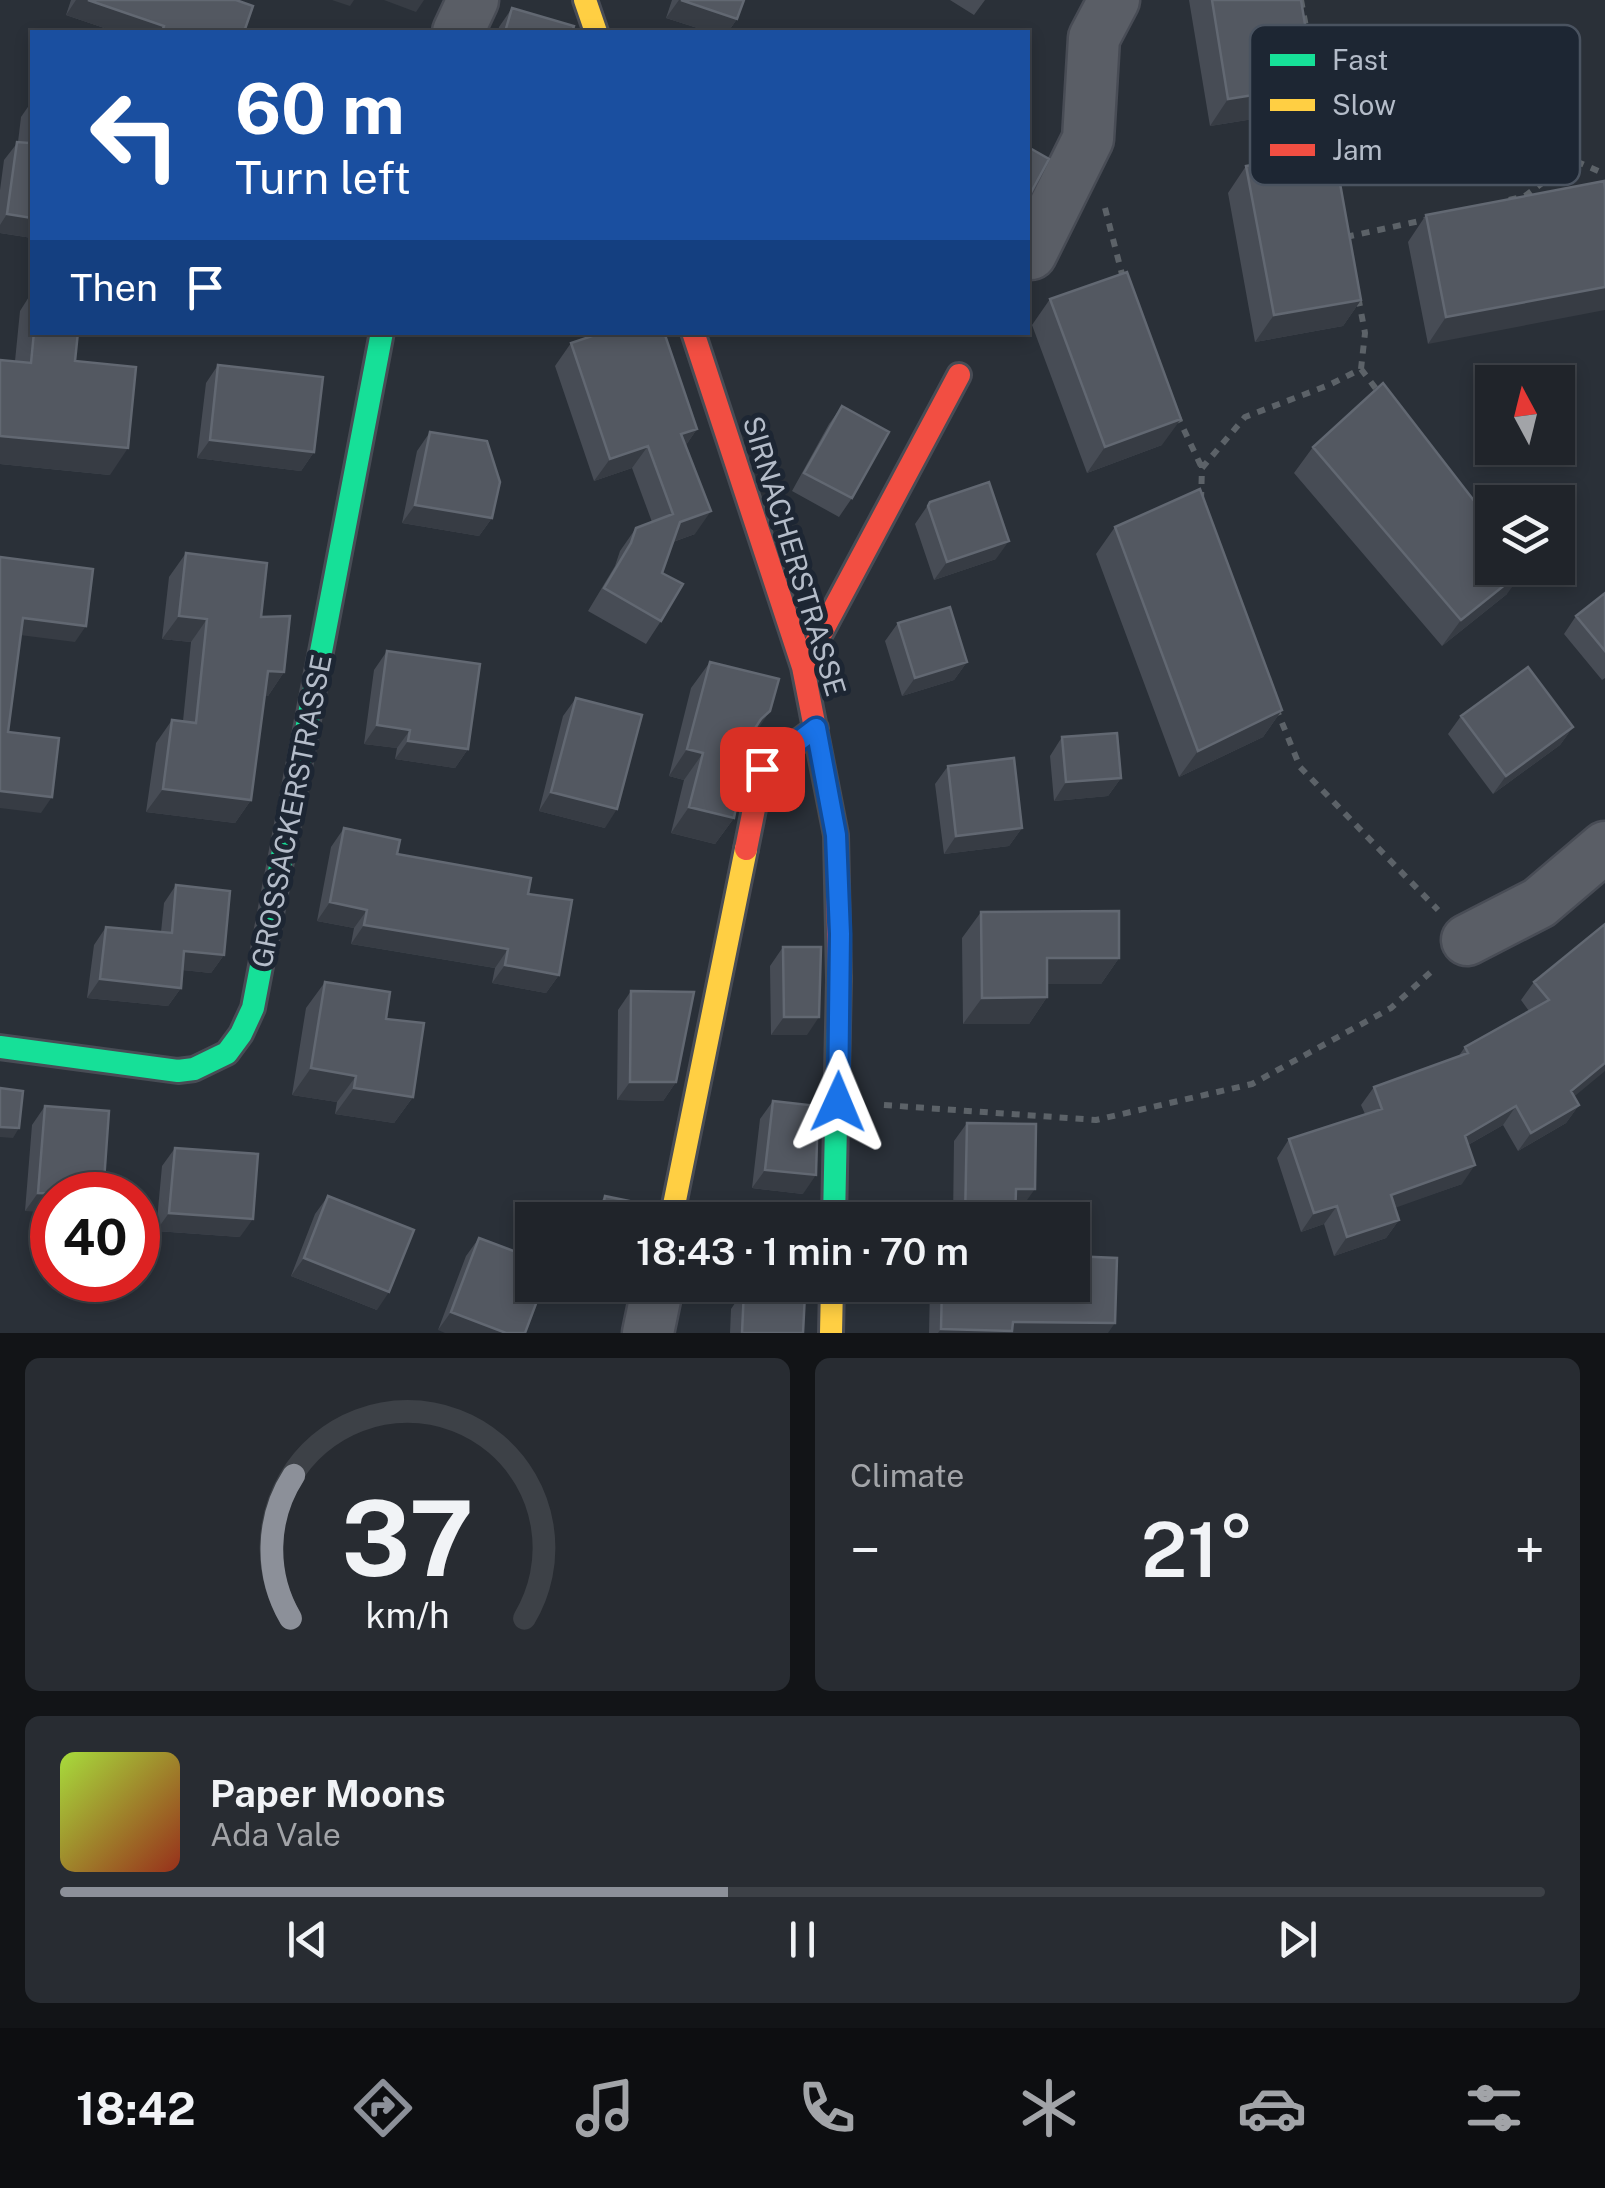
<!DOCTYPE html>
<meta charset="utf-8">
<style>
body{margin:0;font-family:"Public Sans",sans-serif;background:#282c32;color:#f1f3f6;height:100vh;display:flex;flex-direction:column;font-size:38px;white-space:nowrap}
*{box-sizing:border-box;margin:0}
p{font-size:32px;color:#a2a4a8}
.icon{flex:none;width:55px;height:55px;fill:none;stroke:currentColor;stroke-width:2;stroke-linecap:round;stroke-linejoin:round}
.map{position:relative;height:1333px;overflow:hidden}
.side{display:flex;flex-direction:column;gap:25px;padding:25px;background:#121417;flex:1}
.side>*{flex:none}
.top-card{position:absolute;left:30px;top:30px;width:1000px;height:305px;border-radius:0px;box-shadow:0 5px 15px #0003,0 0 0 2px #3d4147;background:#1a4fa0;color:#fff;overflow:hidden}
.needle{width:65px;rotate:353deg}
.tools{position:absolute;left:1475px;top:365px;display:grid;gap:20px}
.tools a{display:grid;place-items:center;width:100px;height:100px;border-radius:0px;background:#20242a;box-shadow:0 5px 15px #0003,0 0 0 2px #3d4147;font-size:50px}
.speed{position:absolute;left:30px;top:1172px;display:flex;gap:20px;font-size:50px;font-weight:700;text-align:center}
.speed>*{display:grid;place-content:center;width:130px;height:130px;border-radius:50%;background:#20242a;box-shadow:0 5px 15px #0003,0 0 0 2px #3d4147;line-height:1}
.speed .limit{border:15px solid #d22;background:#fff;color:#111}
.pin{position:absolute;display:grid;place-items:center;width:85px;height:85px;color:#fff;margin:-42px;border-radius:20px;box-shadow:0 5px 15px #0006}
.me{position:absolute;width:110px;margin:-55px;rotate:1deg;stroke-linejoin:round;filter:drop-shadow(0 0 8px #0008)}
.turn{display:flex;align-items:center;gap:35px;height:210px;padding:0 40px;font-size:45px}
.turn .icon{width:130px;height:130px;stroke-width:2.5}
.turn b{display:block;font-size:70px;line-height:85px}
.then{display:flex;align-items:center;height:95px;padding:0 40px;background:#0003;gap:20px;font-size:38px}
.big{font-size:75px;font-weight:600;line-height:1.1}
.side .card{flex:1;display:flex;flex-direction:column;justify-content:center;gap:15px;min-width:0;padding:0 35px;border-radius:15px;background:#282c32}
.side .dial{align-items:center;gap:0}
.dial svg{height:260px;overflow:visible;fill:none;stroke:#3d4147;stroke-width:7;stroke-linecap:round;text-anchor:middle}
.dial text{fill:#f1f3f6;stroke:none}
.song{display:flex;align-items:center;gap:30px}
.cover{width:120px;height:120px;border-radius:15px;background:linear-gradient(135deg,hsl(80 70% 55%),hsl(10 70% 35%))}
.played{height:10px;border-radius:5px;background:linear-gradient(90deg,#8c9099 45%,#3d4147 45%)}
.keys{display:flex;justify-content:space-around;direction:ltr}
.heat{display:flex;justify-content:space-between;align-items:center;font-size:55px;direction:ltr}
.side .tiles{flex:1;display:grid;gap:25px;grid-template-columns:1fr 1fr}
.card:last-child{grid-column:span 2}
.trip{position:absolute;left:515px;top:1202px;width:575px;height:100px;border-radius:0px;background:#20242a;box-shadow:0 5px 15px #0003,0 0 0 2px #3d4147;font-weight:600;line-height:100px;text-align:center}
.menu{display:flex;height:160px;justify-content:space-around;align-items:center;background:#0d0e11;color:#a2a4a8}
.menu .icon{width:70px;height:70px}
.menu .current{color:#8c9099}
.menu b{font-size:45px;color:#f1f3f6}
.map>svg:first-child{display:block}
</style>
<div class="map">
<svg width="1605" height="1333" viewBox="0 0 1605 1333">
<rect width="100%" height="100%" fill="#2a3038"/>
<g fill="none" stroke-linecap="round" stroke-linejoin="round">
<!-- street casing -->
<g stroke="#484c55" stroke-width="55">
<path id="street" d="M 458,32 L 473,0
M 1031,254 L 1088,139 L 1094,38 L 1114,0
M 1467,940 L 1539,903 L 1605,847
M 648,1333 L 658,1285"/>
</g>
<!-- fast casing -->
<g stroke="#484c55" stroke-width="28">
<path id="fast" d="M 0,1047 L 178,1071 L 194,1069 L 227,1053 L 241,1034 L 253,1008 L 382,332
M 834,1220 L 839,979"/>
</g>
<!-- slow casing -->
<g stroke="#484c55" stroke-width="28">
<path id="slow" d="M 585,0 L 596,32
M 671,1220 L 746,849
M 831,1333 L 832,1285"/>
</g>
<!-- jam casing -->
<g stroke="#484c55" stroke-width="28">
<path id="jam" d="M 693,332 L 803,667 L 836,835 L 839,979
M 803,667 L 959,375
M 746,849 L 762,769 L 816,728"/>
</g>
<!-- path -->
<path stroke="#5c6268" stroke-width="6" stroke-dasharray="8 8" stroke-linecap="butt" d="M 1301,0 L 1330,156
M 1509,200 L 1525,196 L 1573,160 L 1605,174
M 1105,208 L 1123,278
M 1346,237 L 1429,219
M 1361,369 L 1380,394
M 1177,415 L 1202,468
M 1201,500 L 1202,468 L 1245,417 L 1329,385 L 1361,369 L 1365,333 L 1358,296
M 1276,708 L 1300,767 L 1438,910
M 884,1105 L 1096,1120 L 1252,1084 L 1391,1008 L 1433,970"/>
<!-- street -->
<use href="#street" stroke="#5a5e66" stroke-width="50"/>
<!-- fast -->
<use href="#fast" stroke="#16e098" stroke-width="22"/>
<!-- slow -->
<use href="#slow" stroke="#ffcf43" stroke-width="22"/>
<!-- jam -->
<use href="#jam" stroke="#f24e42" stroke-width="22"/>
</g>
<!-- wall -->
<path fill="#474c55" d="M 71,0 L 236,0 L 244,32 L 116,32 L 66,15 Z
M 672,0 L 744,0 L 737,19 L 728,32 L 710,32 L 666,18 Z
M 950,0 L 985,0 L 974,15 Z
M 1189,0 L 1301,0 L 1296,112 L 1210,126 Z
M 512,8 L 572,32 L 498,32 L 499,27 Z
M 32,101 L 32,238 L 0,233 L 0,190 L 4,160 L 18,142 L 21,117 Z
M 1246,166 L 1361,300 L 1343,326 L 1255,342 L 1228,193 Z
M 1605,189 L 1428,344 L 1408,242 L 1426,215 Z
M 32,292 L 32,332 L 78,332 L 75,361 L 110,475 L 0,464 L 0,360 L 15,361 L 20,311 Z
M 1050,299 L 1162,445 L 1087,473 L 1032,325 Z
M 571,343 L 697,429 L 686,445 L 695,534 L 673,542 L 662,573 L 661,621 L 646,644 L 588,611 L 615,566 L 620,551 L 636,528 L 652,522 L 632,468 L 594,481 L 555,366 Z
M 218,365 L 314,452 L 301,471 L 197,458 L 206,383 Z
M 842,406 L 852,498 L 839,517 L 792,491 L 829,424 Z
M 430,432 L 492,518 L 479,536 L 402,523 L 417,451 Z
M 1313,447 L 1507,594 L 1442,646 L 1294,473 Z
M 930,502 L 996,559 L 934,580 L 915,524 Z
M 1115,527 L 1282,710 L 1263,737 L 1179,777 L 1096,554 Z
M 186,553 L 261,617 L 284,672 L 268,696 L 265,695 L 251,800 L 235,823 L 146,812 L 156,743 L 172,720 L 183,721 L 191,642 L 162,639 L 169,577 Z
M 1605,593 L 1605,678 L 1602,680 L 1564,634 L 1576,616 Z
M 898,623 L 967,662 L 954,680 L 902,696 L 885,641 Z
M 387,651 L 468,749 L 455,768 L 395,759 L 397,748 L 364,744 L 374,670 Z
M 710,662 L 770,711 L 749,739 L 734,818 L 715,844 L 671,833 L 684,780 L 669,776 L 691,688 Z
M 576,698 L 605,828 L 539,811 L 563,716 Z
M 1461,716 L 1573,727 L 1560,745 L 1493,794 L 1448,734 Z
M 1062,737 L 1121,778 L 1108,796 L 1054,801 L 1050,756 Z
M 948,766 L 1022,828 L 1009,846 L 944,854 L 935,784 Z
M 344,828 L 397,854 L 528,894 L 559,975 L 546,993 L 492,983 L 495,968 L 351,944 L 354,928 L 317,921 L 331,847 Z
M 176,885 L 224,955 L 211,973 L 183,970 L 181,988 L 168,1006 L 87,998 L 94,945 L 106,927 L 161,932 L 164,903 Z
M 981,912 L 1119,958 L 1101,984 L 1047,984 L 1047,997 L 1029,1024 L 963,1024 L 962,938 Z
M 1605,924 L 1574,1097 L 1579,1105 L 1566,1123 L 1518,1151 L 1503,1125 L 1468,1145 L 1462,1184 L 1395,1207 L 1399,1220 L 1386,1238 L 1334,1256 L 1324,1224 L 1301,1232 L 1277,1158 L 1289,1139 L 1365,1114 L 1361,1105 L 1374,1087 L 1458,1057 L 1465,1047 L 1529,1011 L 1521,1000 L 1534,982 Z
M 783,947 L 807,1035 L 771,1035 L 770,966 Z
M 325,982 L 386,1019 L 413,1097 L 394,1123 L 335,1114 L 337,1102 L 292,1095 L 306,1008 Z
M 631,991 L 676,1082 L 663,1101 L 617,1100 L 618,1010 Z
M 773,1101 L 803,1194 L 752,1188 L 760,1119 Z
M 45,1106 L 103,1195 L 25,1211 L 32,1125 Z
M 967,1123 L 1022,1207 L 1016,1207 L 1015,1220 L 953,1220 L 954,1141 Z
M 175,1148 L 240,1237 L 156,1231 L 162,1166 Z
M 328,1196 L 377,1310 L 291,1276 L 315,1214 Z
M 605,1196 L 658,1220 L 591,1220 L 592,1214 Z
M 479,1238 L 532,1258 L 438,1330 L 466,1256 Z
M 930,1285 L 1072,1285 L 1108,1333 L 929,1333 Z
M 744,1290 L 803,1333 L 730,1333 L 731,1309 Z"/>
<!-- shaded-wall -->
<path fill="#373c44" d="M 76,0 L 88,0 L 164,26 L 160,32 L 116,32 L 66,15 Z
M 332,0 L 354,0 L 350,6 Z
M 384,0 L 424,0 L 416,12 Z
M 679,0 L 681,0 L 737,19 L 728,32 L 710,32 L 666,18 Z
M 1315,85 L 1296,112 L 1210,126 L 1228,99 Z
M 7,214 L 32,218 L 32,238 L 0,233 L 0,225 Z
M 1605,287 L 1605,310 L 1428,344 L 1446,317 Z
M 1361,300 L 1343,326 L 1255,342 L 1274,315 Z
M 474,332 L 498,332 L 495,337 Z
M 1181,419 L 1162,445 L 1087,473 L 1105,447 Z
M 697,429 L 681,452 L 681,434 Z
M 0,436 L 128,448 L 110,475 L 0,464 Z
M 210,440 L 314,452 L 301,471 L 197,458 Z
M 648,446 L 632,468 L 594,481 L 610,459 Z
M 415,505 L 492,518 L 479,536 L 402,523 Z
M 711,511 L 695,534 L 664,545 L 680,522 Z
M 1009,541 L 996,559 L 934,580 L 947,562 Z
M 1526,568 L 1507,594 L 1442,646 L 1461,620 Z
M 179,616 L 207,619 L 191,642 L 162,639 Z
M 23,618 L 86,626 L 75,642 L 12,634 Z
M 967,662 L 954,680 L 902,696 L 915,678 Z
M 268,671 L 284,672 L 268,696 L 252,694 Z
M 1282,710 L 1263,737 L 1179,777 L 1198,751 Z
M 770,711 L 752,738 L 742,745 L 761,719 Z
M 377,725 L 410,730 L 397,748 L 364,744 Z
M 1573,727 L 1560,745 L 1493,794 L 1506,776 Z
M 408,741 L 468,749 L 455,768 L 395,759 Z
M 687,749 L 703,753 L 684,780 L 669,776 Z
M 1121,778 L 1108,796 L 1054,801 L 1066,782 Z
M 163,789 L 251,800 L 235,823 L 146,812 Z
M 0,791 L 52,797 L 41,813 L 0,808 Z
M 551,792 L 617,809 L 605,828 L 539,811 Z
M 689,807 L 734,818 L 715,844 L 671,833 Z
M 1022,828 L 1009,846 L 944,854 L 956,836 Z
M 330,902 L 367,910 L 354,928 L 317,921 Z
M 364,925 L 508,949 L 495,968 L 351,944 Z
M 184,951 L 224,955 L 211,973 L 172,969 Z
M 1047,958 L 1119,958 L 1101,984 L 1028,984 Z
M 505,965 L 559,975 L 546,993 L 492,983 Z
M 100,979 L 181,988 L 168,1006 L 87,998 Z
M 1047,997 L 1029,1024 L 963,1024 L 982,998 Z
M 784,1017 L 819,1017 L 807,1035 L 771,1035 Z
M 1605,1063 L 1605,1071 L 1558,1110 L 1571,1091 Z
M 311,1068 L 356,1076 L 337,1102 L 292,1095 Z
M 630,1082 L 676,1082 L 663,1101 L 617,1100 Z
M 354,1088 L 413,1097 L 394,1123 L 335,1114 Z
M 1579,1105 L 1566,1123 L 1518,1151 L 1531,1133 Z
M 1516,1106 L 1503,1125 L 1452,1154 L 1465,1136 Z
M 0,1127 L 19,1128 L 13,1138 L 0,1137 Z
M 1475,1165 L 1462,1184 L 1378,1214 L 1391,1195 Z
M 765,1170 L 816,1175 L 803,1194 L 752,1188 Z
M 1016,1189 L 1035,1189 L 1022,1207 L 1003,1207 Z
M 38,1193 L 73,1195 L 52,1195 L 52,1213 L 25,1211 Z
M 1337,1206 L 1324,1224 L 1301,1232 L 1314,1213 Z
M 169,1213 L 253,1219 L 240,1237 L 156,1231 Z
M 1399,1220 L 1386,1238 L 1334,1256 L 1347,1237 Z
M 304,1258 L 389,1292 L 377,1310 L 291,1276 Z
M 580,1285 L 633,1285 L 627,1295 Z
M 451,1312 L 506,1333 L 445,1333 L 438,1330 Z
M 1013,1322 L 1115,1323 L 1108,1333 L 938,1333 L 941,1329 Z"/>
<!-- building -->
<path fill="#535861" stroke="#626872" stroke-width="2.5" d="M 88,0 L 236,0 L 253,6 L 244,32 L 162,32 L 164,26 Z
M 681,0 L 744,0 L 737,19 Z
M 1212,0 L 1301,0 L 1315,85 L 1228,99 Z
M 512,8 L 574,26 L 572,32 L 505,32 Z
M 32,111 L 32,218 L 7,214 L 17,142 L 29,143 Z
M 1028,147 L 1049,159 L 1028,198 Z
M 1334,150 L 1361,300 L 1274,315 L 1246,166 Z
M 1604,181 L 1605,189 L 1605,287 L 1446,317 L 1426,215 Z
M 1127,272 L 1181,419 L 1105,447 L 1050,299 Z
M 34,332 L 78,332 L 75,361 L 136,367 L 128,448 L 0,436 L 0,360 L 31,363 Z
M 604,332 L 664,332 L 697,429 L 681,434 L 711,511 L 680,522 L 662,573 L 683,584 L 661,621 L 604,588 L 631,543 L 636,528 L 673,514 L 648,446 L 610,459 L 571,343 Z
M 218,365 L 323,377 L 314,452 L 210,440 Z
M 1383,383 L 1492,524 L 1492,568 L 1526,568 L 1461,620 L 1313,447 Z
M 842,406 L 889,432 L 852,498 L 804,473 Z
M 430,432 L 487,441 L 500,482 L 492,518 L 415,505 Z
M 989,482 L 1009,541 L 947,562 L 928,506 L 930,502 Z
M 1200,489 L 1282,710 L 1198,751 L 1115,527 Z
M 186,553 L 267,563 L 261,617 L 290,616 L 284,672 L 268,671 L 251,800 L 163,789 L 172,720 L 196,723 L 207,619 L 179,616 Z
M 0,557 L 93,569 L 86,626 L 23,618 L 8,732 L 59,738 L 52,797 L 0,791 Z
M 1605,593 L 1605,651 L 1576,616 Z
M 950,607 L 967,662 L 915,678 L 898,623 Z
M 387,651 L 480,664 L 468,749 L 408,741 L 410,730 L 377,725 Z
M 710,662 L 779,679 L 770,711 L 761,719 L 750,736 L 734,818 L 689,807 L 703,753 L 687,749 Z
M 1528,667 L 1573,727 L 1506,776 L 1461,716 Z
M 576,698 L 642,715 L 617,809 L 551,792 Z
M 1117,733 L 1121,778 L 1066,782 L 1062,737 Z
M 1014,758 L 1022,828 L 956,836 L 948,766 Z
M 344,828 L 400,840 L 397,854 L 531,878 L 528,894 L 572,900 L 559,975 L 505,965 L 508,949 L 364,925 L 367,910 L 330,902 Z
M 176,885 L 230,891 L 224,955 L 184,951 L 181,988 L 100,979 L 106,927 L 172,933 Z
M 1119,911 L 1119,958 L 1047,958 L 1047,997 L 982,998 L 981,912 Z
M 1605,924 L 1605,1063 L 1571,1091 L 1579,1105 L 1531,1133 L 1516,1106 L 1465,1136 L 1475,1165 L 1391,1195 L 1399,1220 L 1347,1237 L 1337,1206 L 1314,1213 L 1289,1139 L 1382,1109 L 1374,1087 L 1468,1053 L 1465,1047 L 1549,1000 L 1534,982 Z
M 783,947 L 821,947 L 819,1017 L 784,1017 Z
M 325,982 L 390,992 L 386,1019 L 424,1023 L 413,1097 L 354,1088 L 356,1076 L 311,1068 Z
M 631,991 L 694,992 L 676,1082 L 630,1082 Z
M 0,1088 L 23,1091 L 19,1128 L 0,1127 Z
M 773,1101 L 818,1106 L 816,1175 L 765,1170 Z
M 45,1106 L 109,1111 L 103,1195 L 38,1193 Z
M 967,1123 L 1036,1124 L 1035,1189 L 1016,1189 L 1015,1220 L 965,1220 Z
M 175,1148 L 258,1154 L 253,1219 L 169,1213 Z
M 328,1196 L 414,1230 L 389,1292 L 304,1258 Z
M 605,1196 L 654,1206 L 658,1220 L 600,1220 Z
M 479,1238 L 532,1258 L 532,1285 L 543,1285 L 525,1333 L 506,1333 L 451,1312 Z
M 1072,1256 L 1117,1258 L 1115,1323 L 1013,1322 L 1012,1331 L 941,1329 L 942,1285 L 1072,1285 Z
M 744,1290 L 805,1294 L 803,1333 L 742,1333 Z"/>
<g fill="none" stroke-linecap="round" stroke-linejoin="round">
<!-- route casing -->
<g stroke="#114b97" stroke-width="25">
<path id="route" d="M 762,769 L 816,728 L 836,835 L 840,934 L 838,1102"/>
</g>
<!-- route -->
<use href="#route" stroke="#1a73e8" stroke-width="18"/>
</g>
<g text-anchor="middle" dominant-baseline="central" stroke-width="10" stroke-linejoin="round" paint-order="stroke">
<!-- street labels -->
<g font-size="28" fill="#b4bcc9" stroke="#1d2633">
<text transform="translate(795 556) rotate(73)">SIRNACHERSTRASSE</text>
<text transform="translate(291 811) rotate(-79)">GROSSACKERSTRASSE</text>
</g>
</g>
<!-- legend -->
<rect x="1250" y="25" width="330" height="160" rx="15" fill="#1d2633" stroke="#4a5360" stroke-width="2.5"/>
<rect x="1270" y="54" width="45" height="12" fill="#16e098"/>
<rect x="1270" y="99" width="45" height="12" fill="#ffcf43"/>
<rect x="1270" y="144" width="45" height="12" fill="#f24e42"/>
<g font-size="28" fill="#b4bcc9">
<text x="1332" y="70">Fast</text>
<text x="1332" y="115">Slow</text>
<text x="1332" y="160">Jam</text>
</g>
</svg>
<div class="tools">
<a><svg class="needle" viewBox="-14 -14 28 28"><path d="M0-13l5 13h-10z" fill="#e53935"/><path d="M0 13l5-13h-10z" fill="#a2a4a8"/></svg></a>
<a><svg class="icon" aria-label="layers" viewBox="0 0 24 24"><path d="M12 4l9 5-9 5-9-5zM3 14l9 5 9-5"/></svg></a>
</div>
<div class="speed"><div class="limit">40</div></div>
<div class="pin" style="left:762px;top:769px;background:#d93025"><svg class="icon" aria-label="arrive" viewBox="0 0 24 24"><path d="M6 21V4h12l-3 4 3 4H6"/></svg></div>
<svg class="me" style="left:838px;top:1102px" viewBox="-20 -20 40 40"><path d="M0-17L14 15 0 8-14 15z" fill="#1a73e8" stroke="#fff" stroke-width="4"/></svg>
<div class="trip">18:43 · 1 min · 70 m</div>
<div class="top-card">
<div class="turn"><svg class="icon" aria-label="left" viewBox="0 0 24 24"><path d="M17 20v-9H6M10 6l-5 5 5 5"/></svg><div><b>60 m</b>Turn left</div></div>
<div class="then">Then<svg class="icon" aria-label="arrive" viewBox="0 0 24 24"><path d="M6 21V4h12l-3 4 3 4H6"/></svg></div>
</div>
</div>
<section class="side">
<div class="tiles">
<div class="card dial"><svg viewBox="0 0 100 80">
<path d="M14 69A42 42 0 1 1 86 69"/>
<path d="M14 69A42 42 0 0 1 15 25" stroke="#8c9099"/>
<text x="50" y="56" font-size="32" font-weight="700">37</text>
<text x="50" y="72" font-size="11">km/h</text>
</svg></div>
<div class="card"><p>Climate</p>
<div class="heat"><a>−</a><b class="big">21°</b><a>+</a></div>
</div>
<div class="card">
<div class="song"><i class="cover"></i><div><b>Paper Moons</b><p>Ada Vale</p></div></div>
<div class="played"></div>
<div class="keys"><svg class="icon" aria-label="previous" viewBox="0 0 24 24"><path d="M18 5L8 12l10 7zM5 5v14"/></svg><svg class="icon" aria-label="pause" viewBox="0 0 24 24"><path d="M8 5v14M16 5v14"/></svg><svg class="icon" aria-label="next" viewBox="0 0 24 24"><path d="M6 5l10 7-10 7zM19 5v14"/></svg></div>
</div>
</div>
</section>
<nav class="menu">
<b>18:42</b>
<svg class="icon current" aria-label="directions" viewBox="0 0 24 24"><path d="M12 3l9 9-9 9-9-9zM9 14v-3h6M13 9l2 2-2 2"/></svg>
<svg class="icon" aria-label="music" viewBox="0 0 24 24"><path d="M9 18V5l10-2v13"/><circle cx="6" cy="18" r="3"/><circle cx="16" cy="16" r="3"/></svg>
<svg class="icon" aria-label="phone" viewBox="0 0 24 24"><path d="M5 4h4l2 5-3 2q2 4 5 5l2-3 5 2v4C11 20 4 13 5 4z"/></svg>
<svg class="icon" aria-label="climate" viewBox="0 0 24 24"><path d="M12 3v18M4 7l16 10M4 17L20 7"/></svg>
<svg class="icon" aria-label="car" viewBox="0 0 24 24"><path d="M5 17H2v-5l4-1 3-4h7l3 4 3 1v5h-3M9 17h6M6 11h13"/><circle cx="7" cy="17" r="2"/><circle cx="17" cy="17" r="2"/></svg>
<svg class="icon" aria-label="filters" viewBox="0 0 24 24"><path d="M4 7h16M4 17h16"/><circle cx="9" cy="7" r="2"/><circle cx="15" cy="17" r="2"/></svg>
</nav>
